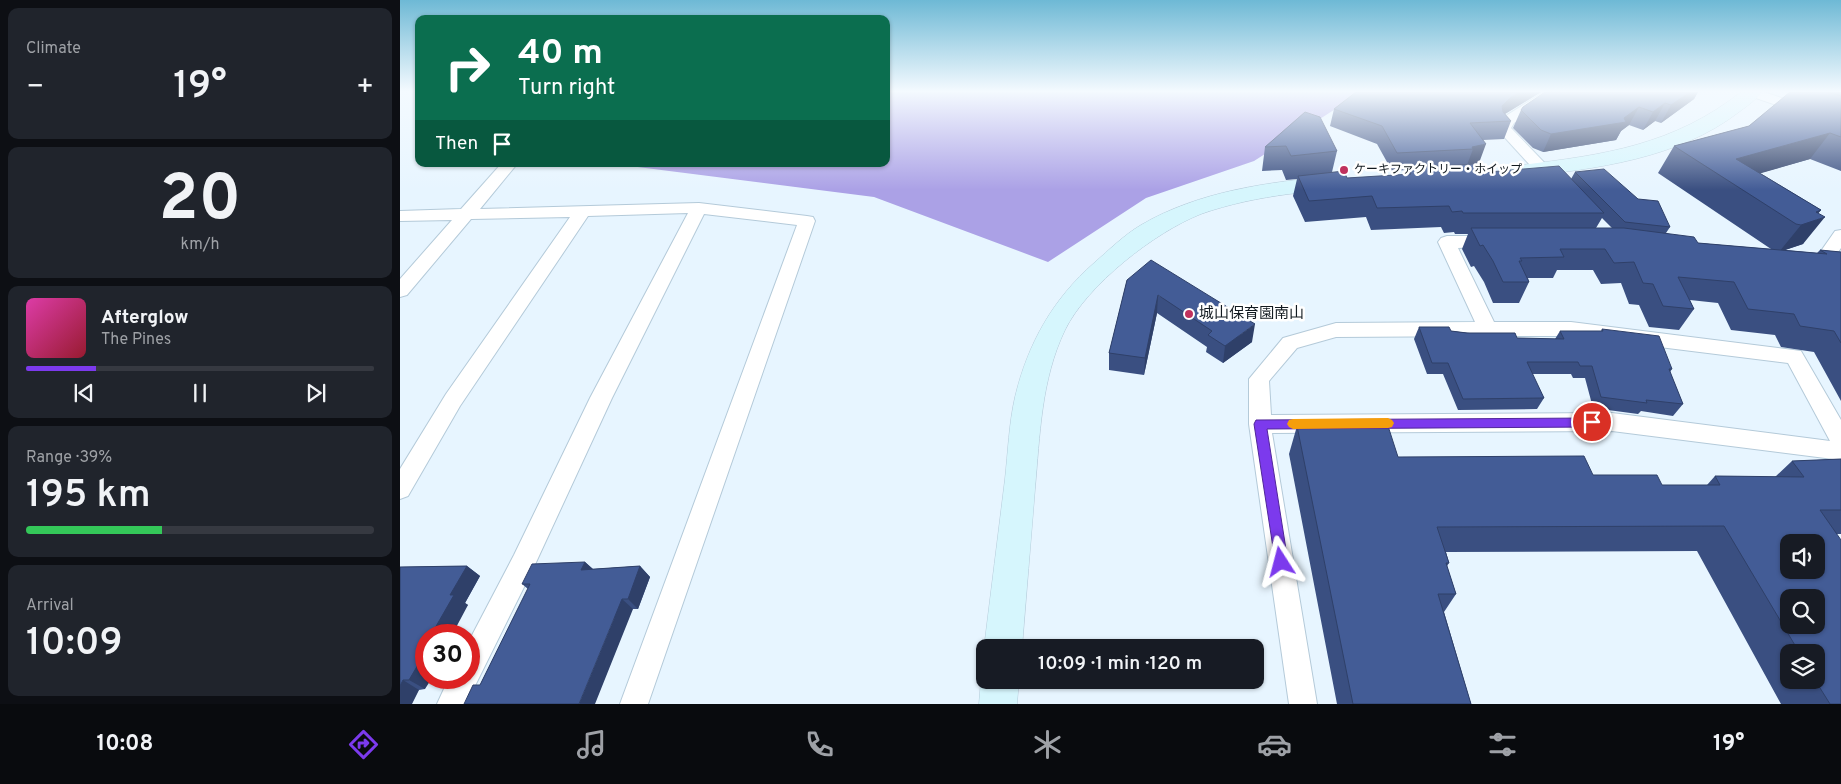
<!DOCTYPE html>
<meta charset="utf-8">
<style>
body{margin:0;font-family:Overpass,"Noto Sans JP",sans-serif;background:#20242c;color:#f1f3f6;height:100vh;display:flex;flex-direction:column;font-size:19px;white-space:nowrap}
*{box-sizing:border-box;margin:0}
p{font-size:16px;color:#9ea1a6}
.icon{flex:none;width:28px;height:28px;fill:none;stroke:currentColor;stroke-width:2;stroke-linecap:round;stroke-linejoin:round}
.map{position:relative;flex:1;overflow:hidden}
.side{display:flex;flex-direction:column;gap:8px;padding:8px;background:#0d0f14;width:400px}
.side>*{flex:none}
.guide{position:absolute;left:15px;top:15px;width:475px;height:152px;border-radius:10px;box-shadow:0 1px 4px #0004;background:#0b6e4f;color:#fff;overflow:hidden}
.controls{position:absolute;left:1380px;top:534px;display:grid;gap:10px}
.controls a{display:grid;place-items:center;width:45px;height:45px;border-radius:10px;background:#171b24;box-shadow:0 1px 4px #0004;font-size:25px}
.speed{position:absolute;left:15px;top:624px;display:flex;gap:10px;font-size:25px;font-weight:700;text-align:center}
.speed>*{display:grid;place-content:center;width:65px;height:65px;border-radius:50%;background:#171b24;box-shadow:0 1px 4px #0004;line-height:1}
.speed .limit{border:8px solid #d22;background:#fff;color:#111}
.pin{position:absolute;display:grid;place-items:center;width:42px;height:42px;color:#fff;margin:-21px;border:2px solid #fff;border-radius:50%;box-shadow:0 1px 5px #0007}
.me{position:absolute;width:55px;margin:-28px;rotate:351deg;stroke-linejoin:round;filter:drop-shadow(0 0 4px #0008)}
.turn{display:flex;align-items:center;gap:18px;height:105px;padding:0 20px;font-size:22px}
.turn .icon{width:65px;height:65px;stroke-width:2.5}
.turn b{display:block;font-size:35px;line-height:42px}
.then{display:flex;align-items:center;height:48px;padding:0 20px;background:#0003;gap:10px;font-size:19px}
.big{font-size:38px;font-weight:600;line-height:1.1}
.side .card{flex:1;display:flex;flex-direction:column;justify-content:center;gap:8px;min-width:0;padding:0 18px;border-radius:10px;background:#20242c}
.side .dial{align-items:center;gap:0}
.dial b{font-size:65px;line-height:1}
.song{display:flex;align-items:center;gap:15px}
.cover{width:60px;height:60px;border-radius:8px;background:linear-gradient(135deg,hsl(320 70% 55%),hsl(350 70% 35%))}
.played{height:5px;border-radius:2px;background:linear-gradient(90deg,#7c3aed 20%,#363941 20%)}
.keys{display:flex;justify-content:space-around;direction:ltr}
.heat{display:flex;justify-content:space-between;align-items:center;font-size:28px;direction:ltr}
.charge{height:8px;border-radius:4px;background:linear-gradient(90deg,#34c759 39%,#363941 0)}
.trip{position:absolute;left:576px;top:639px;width:288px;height:50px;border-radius:10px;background:#171b24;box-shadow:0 1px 4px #0004;font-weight:600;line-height:50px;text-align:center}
.menu{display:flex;height:80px;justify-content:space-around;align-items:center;background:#090b0e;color:#9ea1a6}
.menu .icon{width:35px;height:35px}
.menu .selected{color:#7c3aed}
.menu b{font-size:22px;color:#f1f3f6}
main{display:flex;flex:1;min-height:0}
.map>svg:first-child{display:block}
</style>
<main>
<section class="side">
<div class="card"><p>Climate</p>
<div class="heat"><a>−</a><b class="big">19°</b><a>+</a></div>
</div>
<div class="card dial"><b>20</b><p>km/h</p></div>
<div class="card">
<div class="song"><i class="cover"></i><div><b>Afterglow</b><p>The Pines</p></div></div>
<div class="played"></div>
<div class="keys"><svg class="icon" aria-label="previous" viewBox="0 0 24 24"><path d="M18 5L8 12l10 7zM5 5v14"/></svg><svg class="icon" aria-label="pause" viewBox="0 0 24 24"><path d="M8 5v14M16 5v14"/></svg><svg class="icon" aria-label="next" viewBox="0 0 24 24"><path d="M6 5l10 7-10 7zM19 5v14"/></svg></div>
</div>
<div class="card"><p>Range · 39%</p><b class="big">195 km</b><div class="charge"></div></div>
<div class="card"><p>Arrival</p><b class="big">10:09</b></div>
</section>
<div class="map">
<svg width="1441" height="704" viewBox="0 0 1441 704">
<rect width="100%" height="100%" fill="#e7f5ff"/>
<!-- forest -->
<path fill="#aba1e6" d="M 486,92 L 962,92 L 854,161 L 746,198 L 648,262 L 474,197 L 214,164 L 486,164 Z"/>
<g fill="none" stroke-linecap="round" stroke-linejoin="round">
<!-- street casing -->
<g stroke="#b4cad9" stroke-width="2">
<path id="street" d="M 1144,92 L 1160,92 L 1114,123 L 1111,128 L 1161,180 L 1163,183 L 1161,186 L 1149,186 L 1097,129 L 1097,125 L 1104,117 Z
M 1345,92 L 1364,92 L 1441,118 L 1441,127 L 1347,95 Z
M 101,164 L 117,164 L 80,209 L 299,203 L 407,216 L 413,217 L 415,221 L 248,704 L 220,704 L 397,225 L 304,214 L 212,398 L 132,571 L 66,704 L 37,704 L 49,678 L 69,678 L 69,641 L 114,555 L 190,398 L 288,213 L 188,216 L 60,406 L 8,496 L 0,499 L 0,469 L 46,394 L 170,217 L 71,219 L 7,295 L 0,297 L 0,279 L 52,220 L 0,221 L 0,211 L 61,209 Z
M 1441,230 L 1441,248 L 1426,269 L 1420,271 L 1414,269 L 1411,265 L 1414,261 L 1435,231 Z
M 1047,236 L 1092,236 L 1098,238 L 1101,242 L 1098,246 L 1058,248 L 1094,322 L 1171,322 L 1401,351 L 1441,420 L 1441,460 L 1212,431 L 872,433 L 917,704 L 889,704 L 849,424 L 849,379 L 883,338 L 936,323 L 1075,322 L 1038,242 L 1041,238 ZM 1090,336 L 1171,336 L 1388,363 L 1430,441 L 1212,413 L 871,415 L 869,381 L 897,348 L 936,337 Z"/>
</g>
<!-- secondary casing -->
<g stroke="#b4cad9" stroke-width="1">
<path id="secondary" d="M 1341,92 L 1362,92 C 1356,100 1347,106 1339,112 C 1278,159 1195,169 1121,177 L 1113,176 L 1110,171 L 1113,166 L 1121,165 C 1204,155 1274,145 1341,92 Z
M 934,176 L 942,178 L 945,183 L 942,188 C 925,192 907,192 889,194 C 859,198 829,204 801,214 C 755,232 687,285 665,330 C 641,380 640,435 635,489 C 631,542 626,595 622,648 L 585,648 L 585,649 L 584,648 C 591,592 598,535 605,479 C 608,452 609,423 615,397 C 628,343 653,299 694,263 C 709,250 724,235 741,225 C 799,191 869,182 934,176 Z
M 585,670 L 585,680 L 619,680 L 617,704 L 579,704 L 581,680 Z"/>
</g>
<!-- street -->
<use href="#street" fill="#fff" fill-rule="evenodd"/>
<!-- secondary -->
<use href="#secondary" fill="#d6f6fd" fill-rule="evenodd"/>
</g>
<!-- wall -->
<path fill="#3a4f81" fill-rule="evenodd" d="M 956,92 L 1141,92 L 1105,114 L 1111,121 L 1104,139 L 1083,140 L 1079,163 L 1072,164 L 1077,173 L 1171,179 L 1175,172 L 1270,227 L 1266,233 L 1298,243 L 1371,249 L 1258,173 L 1274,146 L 1349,126 L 1390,92 L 1441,92 L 1441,171 L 1410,159 L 1360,173 L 1421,210 L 1418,213 L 1403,244 L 1385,250 L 1417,253 L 1420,250 L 1441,252 L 1441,401 L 1414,352 L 1381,347 L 1375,335 L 1331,330 L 1318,303 L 1290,300 L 1294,309 L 1279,330 L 1249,327 L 1239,305 L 1229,304 L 1221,283 L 1201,284 L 1193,270 L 1157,270 L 1153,278 L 1128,278 L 1129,282 L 1119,303 L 1093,303 L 1084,282 L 1074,266 L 1071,267 L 1062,249 L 1068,234 L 1055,234 L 1054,232 L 1044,233 L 1041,227 L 971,230 L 966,217 L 905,222 L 893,196 L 897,179 L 886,180 L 882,170 L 862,171 L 865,147 L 905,112 L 937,151 L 932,172 L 947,178 L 1005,175 L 1006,170 L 992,171 L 977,144 L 930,126 L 934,109 ZM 1202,218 L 1212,228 L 1196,228 Z
M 1145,92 L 1298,92 L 1294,99 L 1261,123 L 1255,121 L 1243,130 L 1229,125 L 1221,131 L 1216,140 L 1143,152 L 1133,148 L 1113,128 L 1121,110 Z
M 727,280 L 852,342 L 823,363 L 806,352 L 807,347 L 757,313 L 744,375 L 709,370 L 709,353 Z
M 1019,327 L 1051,331 L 1117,338 L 1155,339 L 1160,331 L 1201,331 L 1202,329 L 1272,369 L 1270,372 L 1283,404 L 1273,416 L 1241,411 L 1238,414 L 1193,408 L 1185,378 L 1173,378 L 1171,374 L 1132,374 L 1144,398 L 1137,409 L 1058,410 L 1043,374 L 1027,374 L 1014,339 Z
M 897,426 L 998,457 L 1193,475 L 1262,485 L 1307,485 L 1315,476 L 1375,477 L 1392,461 L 1441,459 L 1441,534 L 1437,534 L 1441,704 L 1381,704 L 1297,551 L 1046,552 L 1049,563 L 1047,566 L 1056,594 L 1044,612 L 1071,704 L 937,704 L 889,454 ZM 1389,652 L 1416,652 L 1416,680 L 1389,680 Z
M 185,562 L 193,569 L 240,566 L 250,577 L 238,609 L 233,609 L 80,685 L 128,589 L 122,584 Z
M 67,566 L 80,576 L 65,603 L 68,605 L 26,635 L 25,689 L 19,690 L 0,704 L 0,567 Z"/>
<!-- shaded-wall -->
<path fill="#2f4069" d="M 1120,92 L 1141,92 L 1103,115 L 1102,106 L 1110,98 Z
M 1290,92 L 1298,92 L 1294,99 L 1261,123 L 1271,105 Z
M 1265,103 L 1255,121 L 1243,130 L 1253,112 Z
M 1239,107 L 1229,125 L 1221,131 L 1216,140 L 1143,152 L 1151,134 L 1224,118 Z
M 1430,133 L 1410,159 L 1330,182 L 1336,159 Z
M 1086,144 L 1079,163 L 1067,165 L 1073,149 L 1072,147 Z
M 1421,210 L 1412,221 L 1425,217 L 1403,244 L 1379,252 L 1401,225 L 1416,212 Z
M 758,295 L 757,313 L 744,375 L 745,358 Z
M 855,324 L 852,342 L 823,363 L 825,346 Z
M 185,562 L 196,572 L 181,570 Z
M 67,566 L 80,576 L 65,603 L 68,605 L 52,635 L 31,635 L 50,595 Z
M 240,566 L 250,577 L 238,609 L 228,599 Z
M 222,599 L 233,609 L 195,704 L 179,704 Z
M 26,644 L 26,678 L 32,678 L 25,689 L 9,680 L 18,658 Z
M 3,680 L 19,690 L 12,704 L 0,704 L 0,686 Z"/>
<!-- building -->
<path fill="#435c96" stroke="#2f4069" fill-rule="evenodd" d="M 956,92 L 1120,92 L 1110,98 L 1102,106 L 1103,112 L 1111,121 L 1070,123 L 1086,144 L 1072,147 L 1073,149 L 997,153 L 982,126 L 934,109 Z
M 1145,92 L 1290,92 L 1271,105 L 1265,103 L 1253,112 L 1239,107 L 1224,118 L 1226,122 L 1151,134 L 1141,130 L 1121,110 L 1123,107 Z
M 1390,92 L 1426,92 L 1441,96 L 1441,137 L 1430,133 L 1336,159 L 1421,210 L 1416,212 L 1425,217 L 1401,225 L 1396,224 L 1274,146 L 1349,126 Z
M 905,112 L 920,117 L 937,151 L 891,156 L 886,146 L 865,147 Z
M 1076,164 L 1077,173 L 1159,166 L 1204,213 L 1063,213 L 1062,211 L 1052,212 L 1049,206 L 977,208 L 972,196 L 909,201 L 898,176 L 944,171 L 947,178 L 1011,174 L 1007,167 Z
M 1204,169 L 1238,199 L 1258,201 L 1270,227 L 1225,222 L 1175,172 Z
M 1071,228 L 1224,228 L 1294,237 L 1298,243 L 1427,254 L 1420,250 L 1441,252 L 1441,343 L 1434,331 L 1400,326 L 1394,314 L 1348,309 L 1334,282 L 1278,277 L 1294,309 L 1263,306 L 1253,284 L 1243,283 L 1234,262 L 1214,263 L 1205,249 L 1160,249 L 1164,257 L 1120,258 L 1122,261 L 1119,261 L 1129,282 L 1103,282 L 1093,261 L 1083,245 L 1080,246 Z
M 751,260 L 855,324 L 825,346 L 808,335 L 812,331 L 758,295 L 745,358 L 709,353 L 727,280 Z
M 1019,327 L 1049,327 L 1051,331 L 1067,333 L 1115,333 L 1117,338 L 1164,339 L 1160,331 L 1203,331 L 1202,329 L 1259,336 L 1272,369 L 1269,369 L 1283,404 L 1246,400 L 1247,403 L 1201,397 L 1192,366 L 1180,366 L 1178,362 L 1127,362 L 1144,398 L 1063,399 L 1048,363 L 1032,363 Z
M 897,426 L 988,426 L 998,457 L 1184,456 L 1193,475 L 1257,475 L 1262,485 L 1320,485 L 1315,476 L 1404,477 L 1392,461 L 1441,459 L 1441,510 L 1420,510 L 1441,540 L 1441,704 L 1430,704 L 1415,680 L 1416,680 L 1416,652 L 1399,652 L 1324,526 L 1037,527 L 1049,563 L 1046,563 L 1056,594 L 1038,594 L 1071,704 L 953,704 ZM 1389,542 L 1416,542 L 1416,570 L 1389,570 ZM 1389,598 L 1416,598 L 1416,625 L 1389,625 Z
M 185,562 L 181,570 L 240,566 L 228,599 L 222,599 L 179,704 L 64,704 L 73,685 L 80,685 L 130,584 L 122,584 L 132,564 Z
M 67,566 L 50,595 L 54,595 L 31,635 L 26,635 L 26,644 L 18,658 L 22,658 L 9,680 L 3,680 L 0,686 L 0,567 Z"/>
<!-- sky -->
<linearGradient id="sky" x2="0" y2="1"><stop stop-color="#6eb9d5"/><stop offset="0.48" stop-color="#f4faff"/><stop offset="1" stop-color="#f4faff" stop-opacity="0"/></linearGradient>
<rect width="1441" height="190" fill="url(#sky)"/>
<!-- route -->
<path fill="#7c3aed" stroke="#51269a" d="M 1192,418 L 1196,419 L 1198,422 L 1196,426 L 1192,427 L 867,429 L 888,562 L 886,567 L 881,569 L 876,567 L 854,424 L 856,420 Z"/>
<!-- slow -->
<path fill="#f59e0b" d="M 988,418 L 992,420 L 994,423 L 992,427 L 988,428 L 893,429 L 889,427 L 887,424 L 889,420 L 893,419 Z"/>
<!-- markers -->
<g fill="#c0315d" stroke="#fff" stroke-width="2">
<circle cx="944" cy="170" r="5"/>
<circle cx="789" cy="314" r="5"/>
</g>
<g text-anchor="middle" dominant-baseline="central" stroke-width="5" stroke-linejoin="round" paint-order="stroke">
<!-- far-poi labels -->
<g font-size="12" fill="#121a20" stroke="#fff" text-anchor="start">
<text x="954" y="170">ケーキファクトリー・ホイップ</text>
</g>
<!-- poi labels -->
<g font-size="15" fill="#121a20" stroke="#fff" text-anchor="start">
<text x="799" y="314">城山保育園南山</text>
</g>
</g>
</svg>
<div class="controls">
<a><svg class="icon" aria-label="sound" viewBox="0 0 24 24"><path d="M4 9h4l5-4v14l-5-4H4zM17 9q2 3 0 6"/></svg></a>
<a><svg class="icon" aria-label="search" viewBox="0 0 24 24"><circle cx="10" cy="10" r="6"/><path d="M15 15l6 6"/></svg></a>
<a><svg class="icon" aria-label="layers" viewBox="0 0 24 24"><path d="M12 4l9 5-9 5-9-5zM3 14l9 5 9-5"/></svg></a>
</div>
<div class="speed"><div class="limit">30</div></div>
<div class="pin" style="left:1192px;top:422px;background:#d93025"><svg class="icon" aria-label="arrive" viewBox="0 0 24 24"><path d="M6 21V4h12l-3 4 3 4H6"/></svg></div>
<svg class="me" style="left:881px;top:562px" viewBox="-20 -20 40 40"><path d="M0-17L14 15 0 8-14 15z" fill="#7c3aed" stroke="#fff" stroke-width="4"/></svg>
<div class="trip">10:09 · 1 min · 120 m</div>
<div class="guide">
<div class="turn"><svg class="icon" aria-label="right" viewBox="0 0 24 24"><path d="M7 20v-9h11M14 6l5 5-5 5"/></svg><div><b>40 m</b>Turn right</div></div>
<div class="then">Then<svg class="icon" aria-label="arrive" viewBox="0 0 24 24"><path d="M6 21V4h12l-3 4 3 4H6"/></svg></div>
</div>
</div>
</main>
<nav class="menu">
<b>10:08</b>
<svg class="icon selected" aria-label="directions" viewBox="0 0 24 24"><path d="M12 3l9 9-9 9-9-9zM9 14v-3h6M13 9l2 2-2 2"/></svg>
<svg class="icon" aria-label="music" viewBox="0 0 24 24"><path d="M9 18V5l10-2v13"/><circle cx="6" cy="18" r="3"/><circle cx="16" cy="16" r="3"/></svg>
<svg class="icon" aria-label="phone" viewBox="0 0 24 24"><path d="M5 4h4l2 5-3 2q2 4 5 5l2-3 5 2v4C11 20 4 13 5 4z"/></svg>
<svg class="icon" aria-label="climate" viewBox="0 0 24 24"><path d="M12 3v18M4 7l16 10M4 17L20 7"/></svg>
<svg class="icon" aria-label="car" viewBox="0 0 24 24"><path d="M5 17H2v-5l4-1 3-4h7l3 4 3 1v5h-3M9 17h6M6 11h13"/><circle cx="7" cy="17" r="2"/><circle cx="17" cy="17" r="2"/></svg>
<svg class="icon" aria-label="filters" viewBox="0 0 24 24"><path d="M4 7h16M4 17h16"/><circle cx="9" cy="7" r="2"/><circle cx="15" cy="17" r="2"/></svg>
<b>19°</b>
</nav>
